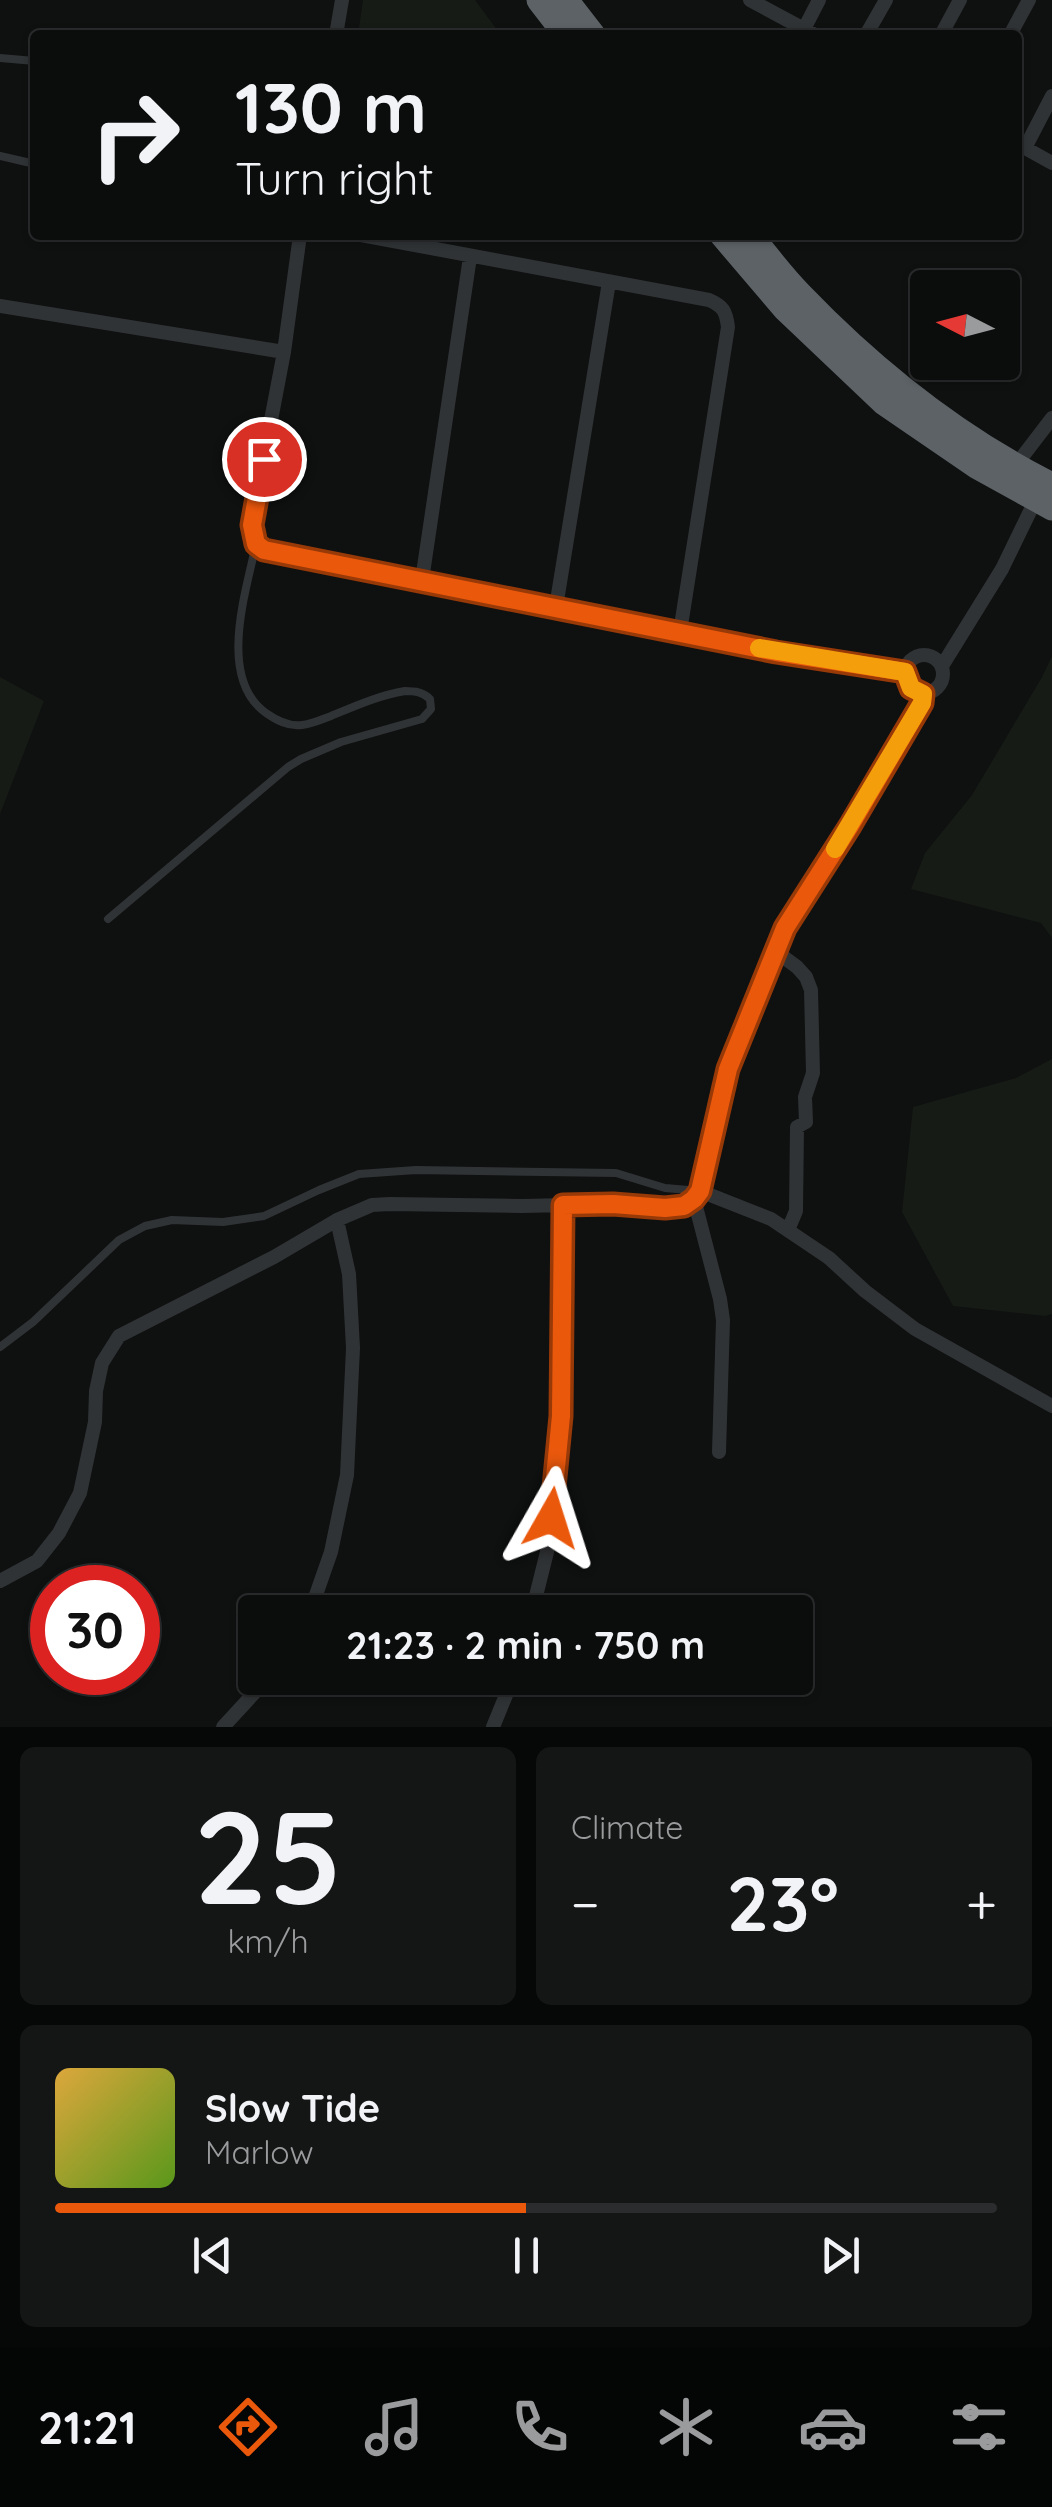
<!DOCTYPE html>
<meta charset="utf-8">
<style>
body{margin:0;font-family:Quicksand,sans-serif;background:#141515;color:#f1f3f6;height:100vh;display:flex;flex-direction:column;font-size:38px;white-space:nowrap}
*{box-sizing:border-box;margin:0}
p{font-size:32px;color:#9a9b9d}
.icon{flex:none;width:55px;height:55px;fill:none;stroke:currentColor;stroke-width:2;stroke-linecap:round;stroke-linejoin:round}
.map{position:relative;height:1727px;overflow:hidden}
.side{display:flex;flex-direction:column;gap:20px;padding:20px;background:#060707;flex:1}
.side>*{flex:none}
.top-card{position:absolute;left:30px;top:30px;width:992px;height:210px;border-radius:10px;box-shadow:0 2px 8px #0004,0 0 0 2px #2b2c2d;background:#0b0c0c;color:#f1f3f6;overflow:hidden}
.needle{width:65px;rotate:276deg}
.tools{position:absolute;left:910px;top:270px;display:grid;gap:20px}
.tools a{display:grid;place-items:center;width:110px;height:110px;border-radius:10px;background:#0b0c0c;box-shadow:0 2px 8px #0004,0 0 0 2px #2b2c2d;font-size:50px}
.speed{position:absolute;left:30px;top:1565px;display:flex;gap:20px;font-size:50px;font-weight:700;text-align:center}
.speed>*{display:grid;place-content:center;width:130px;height:130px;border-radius:50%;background:#0b0c0c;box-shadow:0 2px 8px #0004,0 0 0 2px #2b2c2d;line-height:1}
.speed .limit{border:15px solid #d22;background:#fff;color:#111}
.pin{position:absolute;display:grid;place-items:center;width:85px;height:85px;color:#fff;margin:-42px;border:5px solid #fff;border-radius:50%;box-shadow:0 2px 10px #0007}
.me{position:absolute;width:110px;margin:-55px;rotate:6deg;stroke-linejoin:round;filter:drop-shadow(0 0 8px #0008)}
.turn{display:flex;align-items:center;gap:35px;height:210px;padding:0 40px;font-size:45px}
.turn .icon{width:130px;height:130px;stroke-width:2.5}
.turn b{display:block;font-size:70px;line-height:85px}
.big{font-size:75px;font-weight:700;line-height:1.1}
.side .card{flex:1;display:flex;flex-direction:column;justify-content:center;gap:15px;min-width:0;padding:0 35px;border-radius:15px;background:#141515}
.side .dial{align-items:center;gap:0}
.dial b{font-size:130px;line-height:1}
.song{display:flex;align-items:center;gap:30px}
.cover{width:120px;height:120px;border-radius:15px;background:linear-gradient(135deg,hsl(40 70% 55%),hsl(90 70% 35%))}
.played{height:10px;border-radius:5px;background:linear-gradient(90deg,#ea580c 50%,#2b2c2d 50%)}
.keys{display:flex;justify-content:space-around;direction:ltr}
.heat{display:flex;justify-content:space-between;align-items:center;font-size:55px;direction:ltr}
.side .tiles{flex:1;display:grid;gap:20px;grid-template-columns:1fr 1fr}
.card:last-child{grid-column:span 2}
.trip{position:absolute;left:238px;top:1595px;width:575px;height:100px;border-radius:10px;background:#0b0c0c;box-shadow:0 2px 8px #0004,0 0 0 2px #2b2c2d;font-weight:700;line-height:100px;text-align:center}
.tab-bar{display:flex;height:160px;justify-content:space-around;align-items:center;background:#040505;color:#9a9b9d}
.tab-bar .icon{width:70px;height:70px}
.tab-bar .on{color:#ea580c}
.tab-bar b{font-size:45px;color:#f1f3f6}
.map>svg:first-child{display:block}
</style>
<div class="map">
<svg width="1052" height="1727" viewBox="0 0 1052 1727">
<rect width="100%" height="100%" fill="#0f1010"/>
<!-- green -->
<path fill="#161b16" d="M 363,0 L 475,0 L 501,35 L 358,35 Z
M 1052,656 L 1052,938 L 1041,923 L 911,889 L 925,853 L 972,795 L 1042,677 Z
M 0,677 L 44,701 L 0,814 Z
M 1052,1059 L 1052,1314 L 1045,1316 L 953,1306 L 902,1212 L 913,1107 L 1016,1078 Z"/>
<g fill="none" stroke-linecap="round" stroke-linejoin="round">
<!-- lane -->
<path stroke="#303335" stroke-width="8" d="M 0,58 L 35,61
M 0,156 L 35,164
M 108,919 L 288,767 L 301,759 L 341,742 L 422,719 L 431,709 L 430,699 C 423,692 415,691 405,691 C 380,695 355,706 331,716 C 322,719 312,724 302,725 C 288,727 276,720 266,713 C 217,678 246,592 256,544
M 0,1347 L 33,1322 L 119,1240 L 145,1226 L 172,1220 L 223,1222 L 264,1216 L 319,1190 L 359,1174 L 416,1170 L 616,1173 L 665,1188 L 700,1191"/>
<!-- street -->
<path stroke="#303335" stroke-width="14" d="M 750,0 L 815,35
M 804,29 L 819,0
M 336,35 L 342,0
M 866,35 L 886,0
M 941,35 L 960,0
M 1010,35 L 1029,0
M 1018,144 L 1052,163
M 1025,148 L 1052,96
M 300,235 L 284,352 L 251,525 L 256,544 L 264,550 L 776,652 L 905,672
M 361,235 L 709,300 C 723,306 726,311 728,327 L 680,632
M 0,306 L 284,352
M 1016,465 L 1052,418
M 422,580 L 470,257
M 556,607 L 609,282
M905 674a19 19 0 1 1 38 0a19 19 0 1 1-38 0Z
M 942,666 L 1002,569 L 1036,499
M 774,950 L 797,967 L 806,977 L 811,990 L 813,1073 L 805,1097 L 806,1122 L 797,1127 L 796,1211 L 788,1230
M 700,1191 L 771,1219 L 829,1258 L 865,1291 L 915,1329 L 1052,1406
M 694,1199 L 720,1299 L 723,1320 L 719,1452
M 0,1581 L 37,1561 L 59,1533 L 80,1493 L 95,1422 L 96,1391 L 102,1363 L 119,1336 L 274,1257 L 337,1220
M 310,1612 L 331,1552 L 347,1475 L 353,1348 L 349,1274 L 337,1220 L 372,1205 L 390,1204 L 522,1206 L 613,1204 L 665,1208 L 683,1206 L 694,1199 L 700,1191 L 728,1069 L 774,950 L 785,928 L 850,826 L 922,703 L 923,693
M 532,1612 L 547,1552 L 561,1416 L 563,1205
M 223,1727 L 268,1678
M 493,1727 L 513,1678"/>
<!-- highway -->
<path stroke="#5c6266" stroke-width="25" d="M 539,0 L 566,35
M 566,0 L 593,35
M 722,235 L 785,309 L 884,403 L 976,466 L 1052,508
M 750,235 C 767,255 782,276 800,294 C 874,371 957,437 1052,485"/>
</g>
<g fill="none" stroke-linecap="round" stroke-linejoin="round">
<!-- route casing -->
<g stroke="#983908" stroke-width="25">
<path id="route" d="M 264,459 L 252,525 L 256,544 L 264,550 L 776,652 L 905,672 L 911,688 L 923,694 L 922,703 L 850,826 L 785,928 L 728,1069 L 700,1191 L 694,1199 L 684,1206 L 665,1208 L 613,1204 L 563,1205 L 561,1416 L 551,1518"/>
</g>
<!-- route -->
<use href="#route" stroke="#ea580c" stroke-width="18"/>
<!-- slow -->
<path stroke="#f59e0b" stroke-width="18" d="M 759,648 L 905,672 L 911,688 L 923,694 L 922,703 L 835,849"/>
</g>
</svg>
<div class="tools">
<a><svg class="needle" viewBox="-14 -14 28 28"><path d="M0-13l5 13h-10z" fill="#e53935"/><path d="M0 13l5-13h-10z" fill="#9a9b9d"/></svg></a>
</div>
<div class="speed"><div class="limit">30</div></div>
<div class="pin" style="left:264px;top:459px;background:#d93025"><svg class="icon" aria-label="arrive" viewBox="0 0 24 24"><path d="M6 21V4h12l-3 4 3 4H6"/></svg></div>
<svg class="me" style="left:551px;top:1518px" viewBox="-20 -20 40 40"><path d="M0-17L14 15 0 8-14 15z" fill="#ea580c" stroke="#fff" stroke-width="4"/></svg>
<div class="trip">21:23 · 2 min · 750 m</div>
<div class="top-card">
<div class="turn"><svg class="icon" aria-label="right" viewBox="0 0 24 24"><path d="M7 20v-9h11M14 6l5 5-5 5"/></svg><div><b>130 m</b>Turn right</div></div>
</div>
</div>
<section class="side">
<div class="tiles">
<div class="card dial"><b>25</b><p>km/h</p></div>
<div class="card"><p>Climate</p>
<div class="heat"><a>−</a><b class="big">23°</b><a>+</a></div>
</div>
<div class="card">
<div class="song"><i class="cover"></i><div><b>Slow Tide</b><p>Marlow</p></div></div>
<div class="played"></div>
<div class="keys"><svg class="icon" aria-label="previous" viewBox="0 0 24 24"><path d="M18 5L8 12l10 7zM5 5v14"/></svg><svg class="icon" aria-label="pause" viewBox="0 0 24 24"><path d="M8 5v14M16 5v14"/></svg><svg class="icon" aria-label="next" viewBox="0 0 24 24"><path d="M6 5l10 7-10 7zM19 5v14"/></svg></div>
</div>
</div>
</section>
<nav class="tab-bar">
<b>21:21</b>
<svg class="icon on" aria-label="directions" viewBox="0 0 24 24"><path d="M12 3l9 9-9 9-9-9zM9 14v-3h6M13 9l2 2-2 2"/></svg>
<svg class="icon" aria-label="music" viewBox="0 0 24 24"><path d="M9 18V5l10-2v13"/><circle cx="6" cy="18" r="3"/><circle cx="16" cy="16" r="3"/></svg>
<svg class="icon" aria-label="phone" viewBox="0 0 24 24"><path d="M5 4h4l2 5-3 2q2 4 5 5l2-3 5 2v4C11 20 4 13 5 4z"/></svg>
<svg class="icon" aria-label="climate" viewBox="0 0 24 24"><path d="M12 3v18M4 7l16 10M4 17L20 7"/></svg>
<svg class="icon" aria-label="car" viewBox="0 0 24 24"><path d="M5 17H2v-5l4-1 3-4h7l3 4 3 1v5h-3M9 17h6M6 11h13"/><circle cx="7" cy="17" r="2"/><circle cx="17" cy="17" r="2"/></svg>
<svg class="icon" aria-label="filters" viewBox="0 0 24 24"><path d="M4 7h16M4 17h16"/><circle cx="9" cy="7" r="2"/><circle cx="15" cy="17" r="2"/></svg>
</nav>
